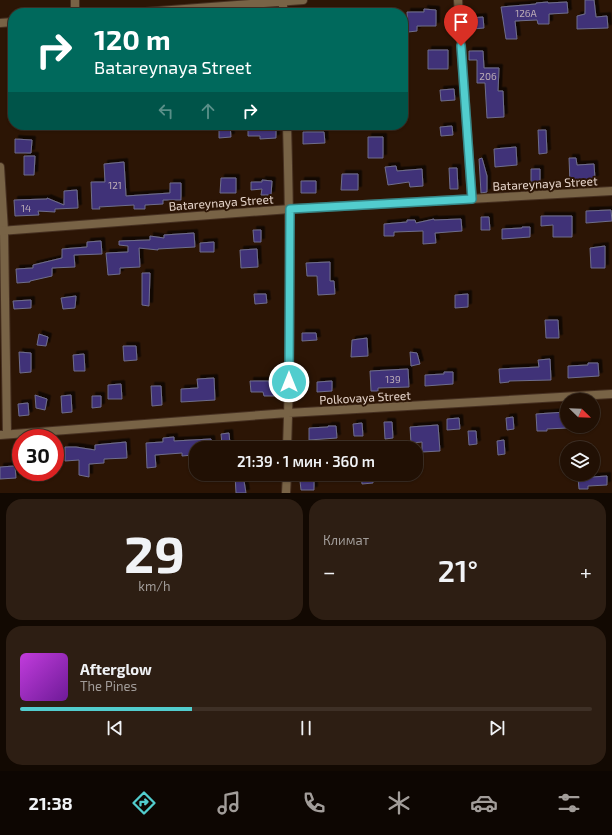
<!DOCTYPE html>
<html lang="ru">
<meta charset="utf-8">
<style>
body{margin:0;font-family:"Exo 2",sans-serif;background:#2d1e13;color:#f1f3f6;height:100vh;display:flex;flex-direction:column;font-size:15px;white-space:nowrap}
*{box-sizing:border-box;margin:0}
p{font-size:13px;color:#a29d9a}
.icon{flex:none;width:22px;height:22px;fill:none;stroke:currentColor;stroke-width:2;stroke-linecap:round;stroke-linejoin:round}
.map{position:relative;height:493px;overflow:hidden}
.sheet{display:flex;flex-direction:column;gap:6px;padding:6px;background:#120902;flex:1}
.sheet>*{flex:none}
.banner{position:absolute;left:8px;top:8px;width:400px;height:122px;border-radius:16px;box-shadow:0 1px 3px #0004,0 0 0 1px #3e3026;background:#00695c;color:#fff;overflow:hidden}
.needle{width:26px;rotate:113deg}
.buttons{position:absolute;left:560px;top:393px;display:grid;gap:8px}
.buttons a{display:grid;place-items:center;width:40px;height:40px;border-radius:50%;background:#211004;box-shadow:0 1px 3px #0004,0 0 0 1px #3e3026;font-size:20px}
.speed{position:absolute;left:12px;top:429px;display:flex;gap:8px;font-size:20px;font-weight:700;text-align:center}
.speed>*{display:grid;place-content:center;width:52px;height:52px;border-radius:50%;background:#211004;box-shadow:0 1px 3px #0004,0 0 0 1px #3e3026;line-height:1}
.speed .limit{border:6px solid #d22;background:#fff;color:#111}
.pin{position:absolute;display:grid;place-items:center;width:34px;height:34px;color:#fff;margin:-41px -17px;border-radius:50% 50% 50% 0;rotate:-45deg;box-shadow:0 0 4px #0007}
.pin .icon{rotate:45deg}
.me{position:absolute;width:44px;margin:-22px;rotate:0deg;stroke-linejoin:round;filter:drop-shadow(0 0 3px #0008)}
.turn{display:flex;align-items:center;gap:14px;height:84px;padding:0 20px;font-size:18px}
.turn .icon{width:52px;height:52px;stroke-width:2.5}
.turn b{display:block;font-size:28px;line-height:34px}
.lanes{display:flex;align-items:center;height:38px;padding:0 20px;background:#0003;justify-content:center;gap:20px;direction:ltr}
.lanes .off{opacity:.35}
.big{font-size:30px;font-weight:600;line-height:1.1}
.sheet .card{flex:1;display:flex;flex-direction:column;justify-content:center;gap:6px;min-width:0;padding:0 14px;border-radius:16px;background:#2d1e13}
.sheet .dial{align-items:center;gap:0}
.dial b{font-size:52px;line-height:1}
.song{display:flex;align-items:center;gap:12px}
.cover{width:48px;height:48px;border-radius:6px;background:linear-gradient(135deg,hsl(290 70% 55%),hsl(280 70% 35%))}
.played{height:4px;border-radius:2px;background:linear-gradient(90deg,#52cdce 30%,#3e3026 30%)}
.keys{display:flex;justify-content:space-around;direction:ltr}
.heat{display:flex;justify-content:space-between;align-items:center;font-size:22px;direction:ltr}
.sheet .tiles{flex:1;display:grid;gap:6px;grid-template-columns:1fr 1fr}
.card:last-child{grid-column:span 2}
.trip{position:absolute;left:189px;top:441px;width:234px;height:40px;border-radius:16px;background:#211004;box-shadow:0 1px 3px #0004,0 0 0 1px #3e3026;font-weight:600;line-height:40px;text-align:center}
.tabs{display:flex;height:64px;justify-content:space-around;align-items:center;background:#0d0602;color:#a29d9a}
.tabs .icon{width:28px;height:28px}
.tabs .selected{color:#52cdce}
.tabs b{font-size:18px;color:#f1f3f6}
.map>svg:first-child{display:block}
</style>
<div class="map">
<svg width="612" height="493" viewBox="0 0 612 493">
<defs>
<filter id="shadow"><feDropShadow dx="3.5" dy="-3.5" stdDeviation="0" flood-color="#0009"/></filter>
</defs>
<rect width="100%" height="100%" fill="#2c1505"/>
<!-- building -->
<path fill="#3f3378" stroke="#6f6d8b" filter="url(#shadow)" d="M 585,0 L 594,0 L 596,17 L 607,16 L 608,28 L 577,29 L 577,16 L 585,14 Z
M 548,2 L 548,3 L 567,2 L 568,13 L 549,14 L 549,24 L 538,24 L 537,20 L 515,21 L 517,39 L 506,39 L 501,7 L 536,4 L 536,3 Z
M 424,9 L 436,10 L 436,26 L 417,26 L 417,31 L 408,32 L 407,12 L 424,12 Z
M 483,17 L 484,28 L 472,29 L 471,18 Z
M 428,50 L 448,50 L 448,69 L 428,69 Z
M 469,51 L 483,51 L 484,68 L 499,68 L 498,91 L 503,91 L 504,117 L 487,118 L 485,83 L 477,83 L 477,60 L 469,60 Z
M 454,89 L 455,100 L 441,101 L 440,90 Z
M 219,125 L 230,125 L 231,137 L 219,138 Z
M 248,125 L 276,125 L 276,138 L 260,139 L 260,136 L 248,136 Z
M 452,126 L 453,135 L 441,136 L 440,127 Z
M 538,130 L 546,130 L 547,153 L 539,154 Z
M 303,132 L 324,132 L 325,143 L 303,144 Z
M 368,137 L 383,137 L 383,158 L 368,158 Z
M 15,139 L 32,140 L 31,153 L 15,153 Z
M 516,147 L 517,165 L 495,167 L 494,149 Z
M 24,156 L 35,156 L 34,175 L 24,175 Z
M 482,158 L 487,176 L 487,192 L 481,193 L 479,159 Z
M 569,158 L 576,158 L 577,165 L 594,164 L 595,179 L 578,181 L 578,182 L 570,183 Z
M 124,162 L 126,196 L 170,193 L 170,183 L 181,183 L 181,200 L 163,200 L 163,204 L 145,205 L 145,209 L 134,209 L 134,205 L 99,207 L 100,209 L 92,209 L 91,182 L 105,182 L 104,164 Z
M 396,166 L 397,171 L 422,169 L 423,186 L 410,187 L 409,182 L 388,185 L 385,167 Z
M 449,168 L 457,168 L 458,189 L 450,189 Z
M 531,169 L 540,169 L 540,182 L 531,182 Z
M 342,174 L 358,174 L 358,190 L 341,190 Z
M 221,178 L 236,178 L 236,193 L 220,193 Z
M 262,180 L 272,181 L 271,195 L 261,195 L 262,189 L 251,190 L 251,182 L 262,182 Z
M 301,181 L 316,181 L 316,193 L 301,193 Z
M 77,190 L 78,208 L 55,209 L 55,212 L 38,211 L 39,215 L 15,216 L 14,200 L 47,199 L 47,198 L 64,205 L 64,191 Z
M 611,210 L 612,221 L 586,223 L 586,211 Z
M 541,216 L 572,216 L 572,237 L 553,237 L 553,225 L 541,226 Z
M 481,217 L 489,217 L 490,230 L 481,230 Z
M 434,219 L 434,220 L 461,219 L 462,231 L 435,233 L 436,243 L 423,244 L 423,231 L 394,232 L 394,236 L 384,236 L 384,224 L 407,222 L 407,220 L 415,220 L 416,223 Z
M 522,227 L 530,227 L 530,237 L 502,239 L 502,229 L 522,228 Z
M 253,230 L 261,230 L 261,242 L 254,242 Z
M 194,233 L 195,247 L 158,249 L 158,250 L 139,248 L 140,267 L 120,268 L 120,274 L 108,275 L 106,253 L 128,252 L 128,246 L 119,245 L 119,241 L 150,240 L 150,236 L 164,238 L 164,235 Z
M 101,241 L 102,254 L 74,255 L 75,267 L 52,268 L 52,276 L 30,281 L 30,282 L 17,283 L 16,269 L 33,268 L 33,265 L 62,258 L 62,249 L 87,247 L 87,242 Z
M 214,242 L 214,252 L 200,252 L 200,243 Z
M 605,246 L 605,268 L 591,268 L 590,248 Z
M 257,249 L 258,267 L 241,268 L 240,250 Z
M 330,262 L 330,281 L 334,281 L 335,294 L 318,295 L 317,276 L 307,276 L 306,263 Z
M 142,273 L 150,273 L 149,306 L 142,305 Z
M 254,294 L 266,294 L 267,303 L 255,304 Z
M 468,294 L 468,307 L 455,308 L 455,295 Z
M 76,296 L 75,308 L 63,309 L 61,298 Z
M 31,300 L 31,308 L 14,309 L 13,301 Z
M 545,320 L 558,320 L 559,338 L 546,338 Z
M 302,333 L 316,333 L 317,340 L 302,341 Z
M 39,334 L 48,337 L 46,346 L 37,345 Z
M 367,338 L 368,356 L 351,357 L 352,340 Z
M 123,346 L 136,346 L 137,360 L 124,361 Z
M 19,352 L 31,353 L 31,372 L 20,373 Z
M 410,352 L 417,353 L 420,364 L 411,366 Z
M 84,354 L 85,371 L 74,371 L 73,355 Z
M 550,359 L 551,380 L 509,381 L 509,382 L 500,383 L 499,369 L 539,367 L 538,360 Z
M 588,363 L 598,363 L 599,376 L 568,378 L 568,366 L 588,365 Z
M 408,369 L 409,387 L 378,388 L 378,391 L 371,391 L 370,371 Z
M 444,372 L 453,372 L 453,384 L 425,386 L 425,375 L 444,374 Z
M 214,378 L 215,400 L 181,402 L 181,389 L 198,388 L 197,379 Z
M 250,381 L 274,381 L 274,396 L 264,396 L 263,392 L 251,392 Z
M 332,381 L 332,391 L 317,392 L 317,382 Z
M 121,384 L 122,399 L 108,399 L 108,385 Z
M 151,386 L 161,386 L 162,405 L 152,406 Z
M 35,395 L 47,399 L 45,410 L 36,408 Z
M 71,395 L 72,412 L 62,413 L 61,396 Z
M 92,396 L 101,396 L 101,407 L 92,408 Z
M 28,403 L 29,415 L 19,416 L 18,404 Z
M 566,412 L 567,428 L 547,429 L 547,431 L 537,431 L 536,414 Z
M 513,417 L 514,429 L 507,430 L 506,418 Z
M 459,418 L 460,429 L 447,430 L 447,419 Z
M 384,422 L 392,422 L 393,438 L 385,439 Z
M 362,423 L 363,436 L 354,436 L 353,424 Z
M 438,425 L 440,451 L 422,452 L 422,442 L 411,443 L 410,427 Z
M 328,426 L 336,426 L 337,438 L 309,440 L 309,428 L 328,427 Z
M 468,431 L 476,431 L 477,444 L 469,445 Z
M 229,433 L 230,444 L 222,444 L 221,434 Z
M 174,437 L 174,441 L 211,439 L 212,448 L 193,448 L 193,455 L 182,456 L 182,453 L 155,455 L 156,467 L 147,468 L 146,443 L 163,442 L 163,438 Z
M 504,440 L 505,454 L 498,455 L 497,441 Z
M 126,442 L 127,458 L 104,459 L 104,463 L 89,464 L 89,477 L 79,475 L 79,460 L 65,461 L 65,447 L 76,447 L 95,450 L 95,445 Z
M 15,466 L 16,478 L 0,479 L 0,467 Z
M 361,474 L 373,474 L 373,483 L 362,484 Z
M 235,475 L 243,475 L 246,493 L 236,493 Z
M 607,476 L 607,485 L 588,486 L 588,489 L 579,489 L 578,478 Z
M 314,480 L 314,490 L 301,490 L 300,481 Z"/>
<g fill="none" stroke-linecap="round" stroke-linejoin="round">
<!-- minor casing -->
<g stroke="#463021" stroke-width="10">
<path id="minor" d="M 283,0 L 283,13
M 458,0 L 472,199
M 75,13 L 75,0
M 132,13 L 303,0
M 0,23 L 13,22
M 287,125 C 290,233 291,340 287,448
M 0,167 L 4,231 L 7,434
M 0,435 L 288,413 L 612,394
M 286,493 L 287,474"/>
</g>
<!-- tertiary casing -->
<g stroke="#463021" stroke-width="10">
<path id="tertiary" d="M 0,231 L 290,209 L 612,191"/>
</g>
<!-- minor -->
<use href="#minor" stroke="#786346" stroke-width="8"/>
<!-- tertiary -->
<use href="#tertiary" stroke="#786346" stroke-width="8"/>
</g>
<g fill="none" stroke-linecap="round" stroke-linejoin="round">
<!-- route casing -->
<g stroke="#358586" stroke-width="10">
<path id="route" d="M 289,382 L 290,209 L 472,199 L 461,46"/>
</g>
<!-- route -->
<use href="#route" stroke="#52cdce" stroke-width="7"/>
</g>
<g text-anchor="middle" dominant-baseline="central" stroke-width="4" stroke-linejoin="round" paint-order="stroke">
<!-- number labels -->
<g font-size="10" fill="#bcacb6">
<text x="526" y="13">126А</text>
<text x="488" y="76">206</text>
<text x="115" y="185">121</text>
<text x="26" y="208">14</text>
<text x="393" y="379">139</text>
</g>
<!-- street labels -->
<g font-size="12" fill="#e6d5cb" stroke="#2c1505">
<text transform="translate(545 183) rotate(-3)">Batareynaya Street</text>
<text transform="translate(221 202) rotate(-4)">Batareynaya Street</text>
<text transform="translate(365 397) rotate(-3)">Polkovaya Street</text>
</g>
</g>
</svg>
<div class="buttons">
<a><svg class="needle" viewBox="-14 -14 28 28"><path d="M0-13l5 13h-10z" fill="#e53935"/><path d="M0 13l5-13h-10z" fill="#a29d9a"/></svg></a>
<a><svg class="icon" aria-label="layers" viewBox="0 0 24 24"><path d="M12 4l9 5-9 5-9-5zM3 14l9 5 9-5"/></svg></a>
</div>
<div class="speed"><div class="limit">30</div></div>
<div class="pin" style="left:461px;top:46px;background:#d93025"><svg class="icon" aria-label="arrive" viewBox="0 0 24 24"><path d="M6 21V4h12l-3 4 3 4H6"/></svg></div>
<svg class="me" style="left:289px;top:382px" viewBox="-20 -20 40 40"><circle r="17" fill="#52cdce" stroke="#fff" stroke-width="3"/><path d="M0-11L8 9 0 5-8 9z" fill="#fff"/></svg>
<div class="trip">21:39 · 1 мин · 360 m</div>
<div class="banner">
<div class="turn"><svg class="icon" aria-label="right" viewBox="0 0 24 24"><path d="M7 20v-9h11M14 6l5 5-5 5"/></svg><div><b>120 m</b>Batareynaya Street</div></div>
<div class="lanes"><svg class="icon off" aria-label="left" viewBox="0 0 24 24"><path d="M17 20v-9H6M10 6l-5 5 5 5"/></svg><svg class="icon off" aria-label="ahead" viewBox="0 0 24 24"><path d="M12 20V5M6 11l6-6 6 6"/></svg><svg class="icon" aria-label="right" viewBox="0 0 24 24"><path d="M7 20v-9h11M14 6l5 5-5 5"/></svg></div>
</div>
</div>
<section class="sheet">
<div class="tiles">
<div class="card dial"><b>29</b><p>km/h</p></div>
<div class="card"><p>Климат</p>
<div class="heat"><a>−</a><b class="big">21°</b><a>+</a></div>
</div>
<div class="card">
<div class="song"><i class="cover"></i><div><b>Afterglow</b><p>The Pines</p></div></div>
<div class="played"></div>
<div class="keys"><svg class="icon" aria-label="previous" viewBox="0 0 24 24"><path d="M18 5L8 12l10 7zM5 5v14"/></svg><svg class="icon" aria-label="pause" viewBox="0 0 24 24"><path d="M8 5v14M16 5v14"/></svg><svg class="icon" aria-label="next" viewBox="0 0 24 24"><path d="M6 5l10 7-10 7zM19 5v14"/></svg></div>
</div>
</div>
</section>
<nav class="tabs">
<b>21:38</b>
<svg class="icon selected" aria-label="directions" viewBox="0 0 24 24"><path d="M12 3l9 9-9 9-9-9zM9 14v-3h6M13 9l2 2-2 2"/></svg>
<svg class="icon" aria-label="music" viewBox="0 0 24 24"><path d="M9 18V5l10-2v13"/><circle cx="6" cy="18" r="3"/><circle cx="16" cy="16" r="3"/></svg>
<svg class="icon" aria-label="phone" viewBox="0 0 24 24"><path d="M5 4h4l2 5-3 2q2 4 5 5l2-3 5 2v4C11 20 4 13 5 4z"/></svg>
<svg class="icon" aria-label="climate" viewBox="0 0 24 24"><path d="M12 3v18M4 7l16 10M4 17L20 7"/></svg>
<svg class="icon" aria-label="car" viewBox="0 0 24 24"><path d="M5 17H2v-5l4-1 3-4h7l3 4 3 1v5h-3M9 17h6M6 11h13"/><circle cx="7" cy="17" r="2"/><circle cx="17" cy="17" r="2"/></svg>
<svg class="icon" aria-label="filters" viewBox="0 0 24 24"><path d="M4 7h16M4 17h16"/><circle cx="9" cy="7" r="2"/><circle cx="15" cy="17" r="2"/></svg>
</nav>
